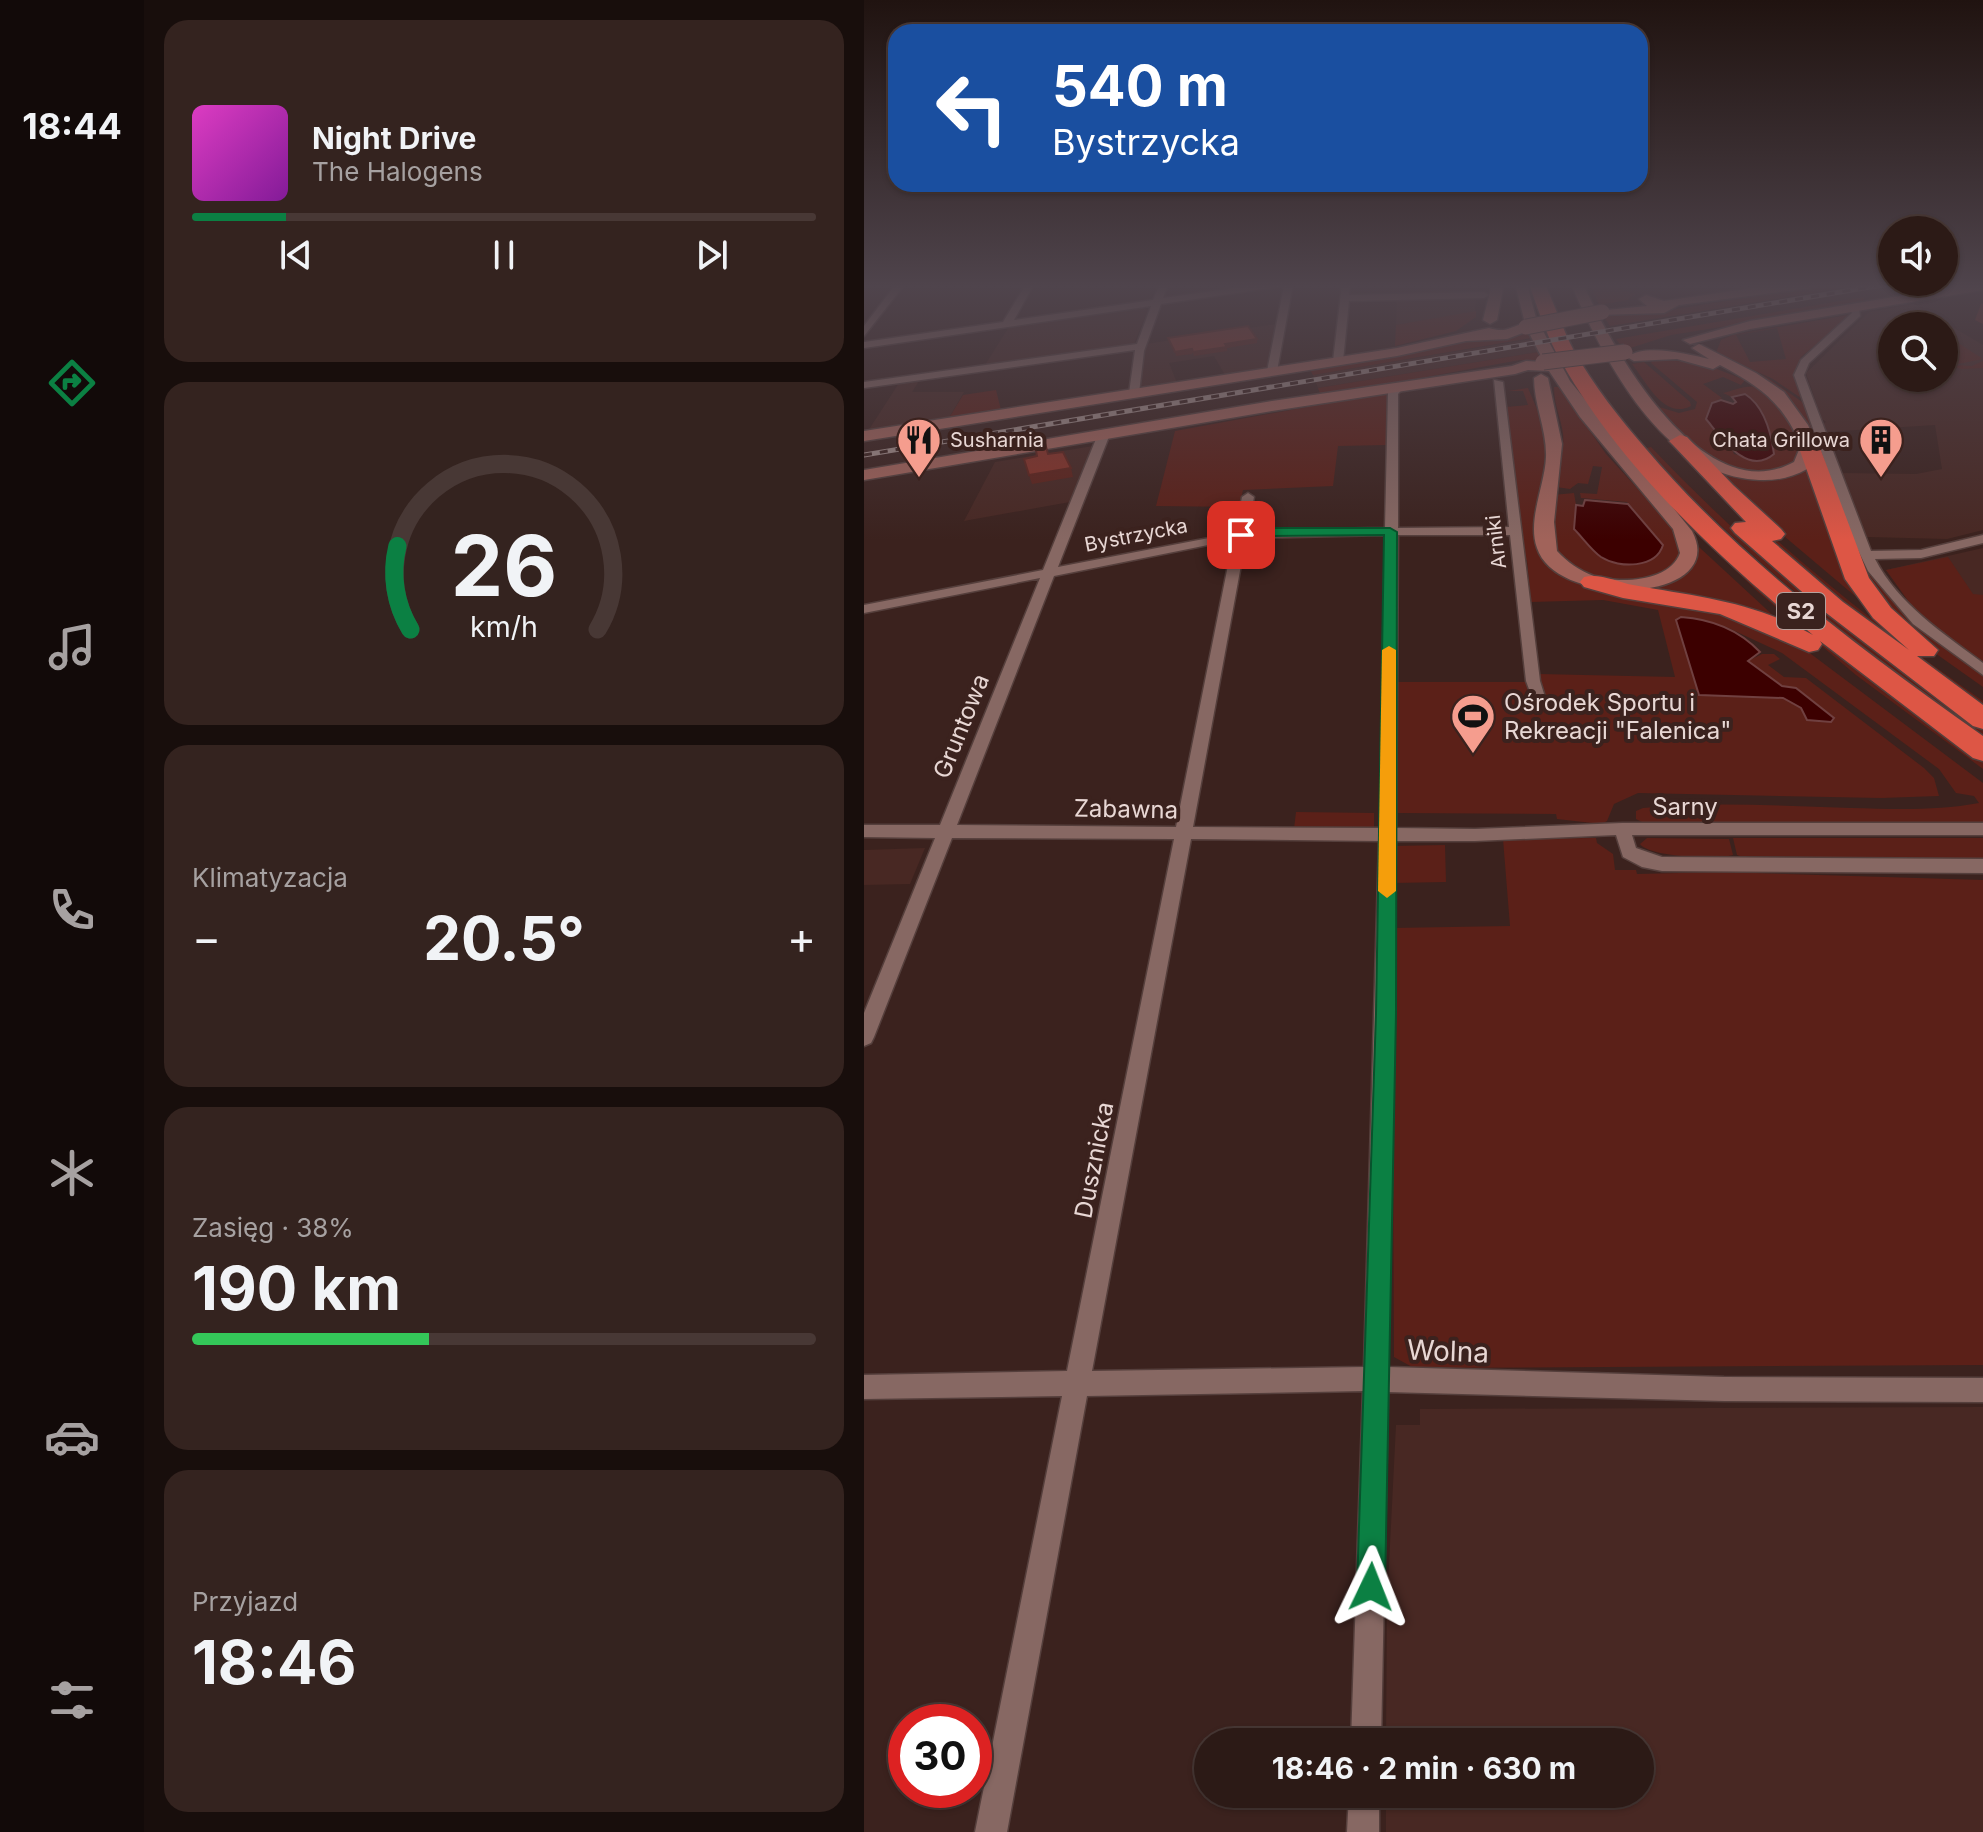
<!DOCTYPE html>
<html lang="pl">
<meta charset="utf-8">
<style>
body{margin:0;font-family:Inter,sans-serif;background:#34231f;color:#f1f3f6;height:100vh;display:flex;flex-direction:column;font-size:30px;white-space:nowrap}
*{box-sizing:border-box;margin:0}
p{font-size:26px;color:#a6a1a1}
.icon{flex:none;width:44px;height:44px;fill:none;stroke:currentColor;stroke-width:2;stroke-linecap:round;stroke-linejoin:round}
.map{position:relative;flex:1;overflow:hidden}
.drawer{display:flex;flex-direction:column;gap:20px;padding:20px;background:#180e0c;width:720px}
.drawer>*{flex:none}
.guide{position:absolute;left:24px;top:24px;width:760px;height:168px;border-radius:24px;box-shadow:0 2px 6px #0004,0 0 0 2px #483835;background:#1a4fa0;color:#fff;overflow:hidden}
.buttons{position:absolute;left:1014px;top:216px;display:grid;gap:16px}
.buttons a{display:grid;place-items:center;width:80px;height:80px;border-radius:50%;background:#2c1a16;box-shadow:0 2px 6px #0004,0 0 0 2px #483835;font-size:40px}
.speed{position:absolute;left:24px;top:1704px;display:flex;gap:16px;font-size:40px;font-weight:700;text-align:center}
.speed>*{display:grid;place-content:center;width:104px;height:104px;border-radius:50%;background:#2c1a16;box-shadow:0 2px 6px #0004,0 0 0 2px #483835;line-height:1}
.speed .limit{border:12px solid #d22;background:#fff;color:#111}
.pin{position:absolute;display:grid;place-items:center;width:68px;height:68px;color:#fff;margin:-34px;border-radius:16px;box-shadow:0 4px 12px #0006}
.me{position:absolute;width:88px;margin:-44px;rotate:2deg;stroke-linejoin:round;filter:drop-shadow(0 0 6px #0008)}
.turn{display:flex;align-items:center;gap:28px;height:168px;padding:0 32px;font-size:36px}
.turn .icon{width:104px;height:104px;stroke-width:2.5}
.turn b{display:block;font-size:56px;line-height:68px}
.big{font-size:60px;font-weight:700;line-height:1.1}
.drawer .tile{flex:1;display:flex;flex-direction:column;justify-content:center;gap:12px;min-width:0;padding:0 28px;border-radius:24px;background:#34231f}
.drawer .dial{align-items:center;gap:0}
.dial svg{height:208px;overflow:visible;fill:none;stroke:#483835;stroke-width:7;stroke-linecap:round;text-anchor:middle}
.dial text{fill:#f1f3f6;stroke:none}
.song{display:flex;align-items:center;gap:24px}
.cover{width:96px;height:96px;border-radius:12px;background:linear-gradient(135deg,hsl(310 70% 55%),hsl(290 70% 35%))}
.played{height:8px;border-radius:4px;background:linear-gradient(90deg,#0b8043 15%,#483835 15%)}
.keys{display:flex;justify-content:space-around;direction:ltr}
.heat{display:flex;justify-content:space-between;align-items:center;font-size:44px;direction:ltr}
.charge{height:12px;border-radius:6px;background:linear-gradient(90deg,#34c759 38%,#483835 0)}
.trip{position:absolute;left:330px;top:1728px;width:460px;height:80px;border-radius:40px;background:#2c1a16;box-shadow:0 2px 6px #0004,0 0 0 2px #483835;font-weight:700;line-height:80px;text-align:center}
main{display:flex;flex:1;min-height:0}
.dock{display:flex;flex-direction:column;width:144px;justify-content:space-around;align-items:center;background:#120a09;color:#a6a1a1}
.dock .icon{width:56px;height:56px}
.dock .on{color:#0b8043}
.dock b{font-size:36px;color:#f1f3f6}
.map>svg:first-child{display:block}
</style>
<main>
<nav class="dock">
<b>18:44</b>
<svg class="icon on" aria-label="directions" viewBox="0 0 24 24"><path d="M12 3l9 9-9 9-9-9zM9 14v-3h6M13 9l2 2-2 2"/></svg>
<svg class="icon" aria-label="music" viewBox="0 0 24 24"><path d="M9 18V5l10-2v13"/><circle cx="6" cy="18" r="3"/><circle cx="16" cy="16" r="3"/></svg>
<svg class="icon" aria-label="phone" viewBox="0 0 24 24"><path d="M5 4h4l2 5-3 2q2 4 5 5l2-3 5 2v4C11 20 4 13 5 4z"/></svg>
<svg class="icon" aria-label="climate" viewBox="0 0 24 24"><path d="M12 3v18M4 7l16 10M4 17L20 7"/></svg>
<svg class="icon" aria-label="car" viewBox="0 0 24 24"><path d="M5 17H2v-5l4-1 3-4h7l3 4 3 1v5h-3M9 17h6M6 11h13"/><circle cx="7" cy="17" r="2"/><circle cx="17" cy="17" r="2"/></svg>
<svg class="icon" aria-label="filters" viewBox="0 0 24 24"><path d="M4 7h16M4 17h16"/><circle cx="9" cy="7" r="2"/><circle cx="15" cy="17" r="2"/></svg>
</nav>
<section class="drawer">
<div class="tile">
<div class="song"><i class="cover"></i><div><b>Night Drive</b><p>The Halogens</p></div></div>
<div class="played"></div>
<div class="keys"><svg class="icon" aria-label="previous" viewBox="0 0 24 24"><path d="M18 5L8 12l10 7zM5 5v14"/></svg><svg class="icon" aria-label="pause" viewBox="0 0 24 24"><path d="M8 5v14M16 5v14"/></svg><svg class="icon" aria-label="next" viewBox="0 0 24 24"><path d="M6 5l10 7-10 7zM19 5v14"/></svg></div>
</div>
<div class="tile dial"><svg viewBox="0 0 100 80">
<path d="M14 69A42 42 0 1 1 86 69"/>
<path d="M14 69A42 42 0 0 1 9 37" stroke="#0b8043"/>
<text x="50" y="56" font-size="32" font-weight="700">26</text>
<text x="50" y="72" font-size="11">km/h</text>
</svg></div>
<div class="tile"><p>Klimatyzacja</p>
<div class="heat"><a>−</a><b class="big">20.5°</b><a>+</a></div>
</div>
<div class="tile"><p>Zasięg · 38%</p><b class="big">190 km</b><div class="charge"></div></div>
<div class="tile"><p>Przyjazd</p><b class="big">18:46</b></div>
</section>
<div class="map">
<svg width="1119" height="1832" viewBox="0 0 1119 1832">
<rect width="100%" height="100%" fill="#3b221e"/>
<!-- built -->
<path fill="#482823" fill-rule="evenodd" d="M 533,297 L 606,297 L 612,299 L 611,313 L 532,325 Z
M 1050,304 L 1119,345 L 1119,530 L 1083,539 L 1002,537 L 977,473 L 1052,474 L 1078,469 L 1071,425 L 962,432 L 959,424 L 962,422 L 958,419 L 942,373 L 1005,312 ZM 1028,326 L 1080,326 L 1080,378 L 1028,378 Z
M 276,307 L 284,310 L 269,346 L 117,366 L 121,365 L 145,327 Z
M 412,324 L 402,369 L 361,375 L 350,356 L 305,363 L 313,383 L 282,387 L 276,385 L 282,344 Z
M 668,339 L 674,352 L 454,388 L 449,375 Z
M 57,378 L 48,392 L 100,392 L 85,418 L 4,431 L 37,380 Z
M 229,446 L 206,502 L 100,521 L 131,462 Z
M 1119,548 L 1119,661 L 1040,594 L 1022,570 Z
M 61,848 L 46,884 L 0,885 L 0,850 Z
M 1119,1407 L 1119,1832 L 522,1832 L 522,1794 L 776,1794 L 776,1742 L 522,1742 L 523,1605 L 532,1425 L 556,1425 L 556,1409 Z"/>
<!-- green -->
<path fill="#5b2018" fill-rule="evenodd" d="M 726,284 L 752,284 L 755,289 L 771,294 L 764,300 L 735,305 Z
M 968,284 L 984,287 L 746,326 L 738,314 L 806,310 Z
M 1000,297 L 1000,304 L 807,335 L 760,350 L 752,339 Z
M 612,311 L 612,317 L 592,331 L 531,346 L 532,325 Z
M 984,315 L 986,316 L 937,357 L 931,373 L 940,400 L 909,379 L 852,353 L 857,340 L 869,335 ZM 913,328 L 922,359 L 886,362 L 872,335 Z
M 663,329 L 668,338 L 449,375 L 445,368 L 620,339 L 619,342 Z
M 1080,334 L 1119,359 L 1089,365 L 1108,366 L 1119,361 L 1119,368 L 1098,369 L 1080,365 L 1083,362 L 1080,360 Z
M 674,352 L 679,360 L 656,360 L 457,396 L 454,388 Z
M 858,356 L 904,378 L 941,404 L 987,532 L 1005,571 L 1037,610 L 1066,637 L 1119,675 L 1119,687 L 1054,641 L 1002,586 L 935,411 L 914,389 Z
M 789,360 L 835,362 L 881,380 L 877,385 L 859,377 L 839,384 L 858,398 L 848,403 L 870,454 L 893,460 L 881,394 L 868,397 L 859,393 C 869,391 882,385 892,387 C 910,392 933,432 938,449 L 931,464 C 866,487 836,453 795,407 L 815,413 L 831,409 L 833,402 L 787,363 Z
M 780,362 L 826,402 L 827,406 C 800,420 783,383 768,364 Z
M 690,387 L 695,387 L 742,454 L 814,533 L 819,552 C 817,557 814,565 810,568 C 782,592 713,581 694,551 C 684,535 688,513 689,495 L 710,493 L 712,505 L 710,529 C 748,570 750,569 799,545 L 763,502 L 717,498 L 716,493 L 733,494 L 738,467 L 729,466 L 724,484 L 714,483 L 706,489 L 692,487 C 694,468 701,453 699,434 C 697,417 690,406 690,387 Z
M 664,388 L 678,421 L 682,447 L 671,536 L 676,553 L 692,571 L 728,587 L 854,610 L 931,642 L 1119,783 L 1119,823 L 782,824 L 772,819 L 772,811 L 779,808 C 848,801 917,806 987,808 C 1029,809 1073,811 1115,803 L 1110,796 L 1092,793 L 1075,769 L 918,653 L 860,626 L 835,695 L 919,698 L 937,708 L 969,717 L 932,688 L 918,686 L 884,661 L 898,654 L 910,654 L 916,659 L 904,665 L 920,677 L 942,678 L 1060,768 L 1070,778 L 1075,796 L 1017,798 L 774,793 L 750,804 L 743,821 L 737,824 L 693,819 L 692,814 L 534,813 L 534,682 L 662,682 L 670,694 L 678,696 L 675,674 L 811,677 L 794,610 L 739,600 L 667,602 L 663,560 L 659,560 L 642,407 L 664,405 L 659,391 L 644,391 Z
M 132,390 L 137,410 L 85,418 L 99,395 Z
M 525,392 L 523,445 L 474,446 L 469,486 L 379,490 L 375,507 L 292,506 L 311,431 Z
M 787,447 C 888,553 999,646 1119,731 L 1119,737 C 999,650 881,560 782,448 Z
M 762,451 L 1081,734 L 1119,762 L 1119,769 L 992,675 L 894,592 L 807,509 Z
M 823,455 C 913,547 1013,627 1119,701 L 1119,707 C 1013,629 910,550 817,456 Z
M 943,466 L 1004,607 L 907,525 L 849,469 L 882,478 Z
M 835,547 L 914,620 L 772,588 C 812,581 815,581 835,547 Z
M 1084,557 L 1109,594 L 1119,595 L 1119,663 L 1072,628 L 1047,605 L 1022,570 Z
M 432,812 L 510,813 L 510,828 L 430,829 Z
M 732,838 L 733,843 L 749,854 L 751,870 L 772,870 L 773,874 L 859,872 L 1119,880 L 1119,1365 L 550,1368 L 530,1357 L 528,928 L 646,926 L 639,839 Z
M 783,838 L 865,839 L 869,855 C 853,860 785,857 776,844 Z
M 869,838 L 1119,838 L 1119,859 L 876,856 L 873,855 Z
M 581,845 L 582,882 L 529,883 L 529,846 Z"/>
<!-- water -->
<path fill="#3c0000" stroke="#704040" stroke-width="2" d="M 881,394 C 900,406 907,432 910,454 C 883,477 857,437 842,419 L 848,403 L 857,400 L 869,404 L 872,402 L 868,397 Z
M 721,500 L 764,504 L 799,545 C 792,568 756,569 737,557 C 727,550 719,538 710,529 L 712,505 L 719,506 Z
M 817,617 C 847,619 875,630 896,652 L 884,661 L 918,686 L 932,688 L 970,718 L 967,722 L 943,720 L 937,708 L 919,698 L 835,695 L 812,620 Z"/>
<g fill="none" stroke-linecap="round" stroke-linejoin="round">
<!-- street casing -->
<g stroke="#553f3c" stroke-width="3">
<path id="street" d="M 32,284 L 41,284 L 0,336 L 0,326 Z
M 162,284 L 170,284 L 150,320 L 289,300 L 296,284 L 304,284 L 299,298 L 399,284 L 429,284 L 413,371 L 408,374 L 403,371 L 420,286 L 297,304 L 280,351 L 275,393 L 270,396 L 265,393 L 271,350 L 0,388 L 0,382 L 273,344 L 287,306 L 0,348 L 0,342 L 139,322 Z
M 478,284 L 486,284 L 485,295 L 620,292 L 625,295 L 620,298 L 485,301 L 479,361 L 474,364 L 469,361 Z
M 990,304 L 995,307 L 996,316 L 945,363 L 940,375 L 1007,551 L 1057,550 L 1119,535 L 1119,543 L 1057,558 L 1011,559 C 1034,604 1080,634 1119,663 L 1119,675 L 1049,624 L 1004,571 L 986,533 L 930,375 L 937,360 L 988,313 L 985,307 Z
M 630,380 L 639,382 L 676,681 L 681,697 L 674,702 L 669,700 L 662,681 L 646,535 L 534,535 L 532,828 L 611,829 L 758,823 L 1119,823 L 1119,835 L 768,835 L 772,848 L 798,857 L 1119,859 L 1119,873 L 798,871 L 778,867 L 759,857 L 752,835 L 611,841 L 532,841 L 524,1367 L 860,1377 L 1119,1378 L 1119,1402 L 860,1401 L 524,1392 L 517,1742 L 487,1742 L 499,1391 L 223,1396 L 143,1832 L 111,1832 L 198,1396 L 0,1399 L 0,1375 L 203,1371 L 310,839 L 88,838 L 10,1037 L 7,1043 L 0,1046 L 0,1013 L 71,838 L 0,837 L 0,825 L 76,825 L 176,578 L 0,613 L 0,605 L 179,570 L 234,434 L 240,431 L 246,434 L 194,567 L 371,533 L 378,497 L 384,493 L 390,497 L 384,530 L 521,528 L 524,393 L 536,383 L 541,386 L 534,394 L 534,528 L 645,527 ZM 521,535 L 516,828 L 329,827 L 382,538 ZM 369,540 L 312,827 L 93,825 L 190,576 ZM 327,839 L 515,841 L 500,1367 L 228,1371 Z
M 485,1794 L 515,1794 L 515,1832 L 483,1832 Z"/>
</g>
<!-- secondary casing -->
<g stroke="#553f3c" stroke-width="3">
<path id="secondary" d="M 628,284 L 640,284 L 633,320 L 626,324 L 619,320 Z
M 651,284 L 663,284 L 672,318 L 706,381 L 828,531 C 866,603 693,610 673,548 C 663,520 681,485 682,457 C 683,430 670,405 670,378 L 677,374 L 684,378 L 698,444 L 690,522 L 693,551 C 703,562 716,571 730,576 C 755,584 806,582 816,553 L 809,529 L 716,417 L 685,371 L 664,370 L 651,374 L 408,411 L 0,480 L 0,470 L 408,401 L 648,366 L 662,361 L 680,362 L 664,331 L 643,339 L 602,341 L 533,356 L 0,441 L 0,431 L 533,348 L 625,328 C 642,333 644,328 661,323 Z
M 707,284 L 719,284 L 732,311 L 783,306 L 775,299 L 782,295 L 800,301 L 916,284 L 953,284 L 947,288 L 815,305 L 800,313 L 734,315 C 765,374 846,508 930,462 L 937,445 C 918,402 897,387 856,365 L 849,369 L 813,359 L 770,361 L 763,357 C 781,343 824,354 845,359 L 828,348 L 835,344 L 892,373 L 920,392 L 944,425 L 953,445 L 943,469 C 922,481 901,482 878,478 C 793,464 738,356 707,284 Z
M 1108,284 L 1119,284 L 1119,290 L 886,329 L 826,344 L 819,340 L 886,321 Z"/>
</g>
<!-- highway casing -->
<g stroke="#553f3c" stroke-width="3">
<path id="highway" d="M 665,284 L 681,284 C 691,306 699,330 710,351 C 730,386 756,419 782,449 C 878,562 999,651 1119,736 L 1119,761 L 1109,758 L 956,641 L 958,644 L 954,650 L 945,652 L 856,614 L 759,598 L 720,587 L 716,582 L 720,577 C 736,573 753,582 769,585 C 835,597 888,601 949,635 C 852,555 752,464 692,352 C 681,331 673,306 665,284 Z
M 816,435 L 823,437 L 869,485 L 917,529 L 921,534 L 917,539 L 908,541 L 979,602 L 1045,650 L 1009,618 L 981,579 L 934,445 L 937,440 L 953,440 L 1005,578 L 1027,608 L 1074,650 L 1070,656 L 1053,656 L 1119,705 L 1119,729 L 1109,726 L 961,612 L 871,533 L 867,528 L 871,523 L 882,522 L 809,445 L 805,441 Z"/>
</g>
<!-- street -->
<use href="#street" fill="#876863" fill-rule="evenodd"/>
<!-- secondary -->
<use href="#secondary" fill="#a1635a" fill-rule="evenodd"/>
<!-- highway -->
<use href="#highway" fill="#dd5645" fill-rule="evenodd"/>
<!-- rail casing -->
<g stroke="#a18d89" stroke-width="5">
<path id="rail" d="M 0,455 L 1024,284"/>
</g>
<!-- rail -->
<use href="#rail" stroke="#3b221e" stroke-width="3" stroke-dasharray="8" stroke-linecap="butt"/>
<!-- secondary-bridge casing -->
<g stroke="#553f3c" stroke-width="17" stroke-linecap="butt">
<path id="secondary-bridge" d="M 662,327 L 738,312
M 679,362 L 761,352"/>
</g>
<!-- secondary-bridge -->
<use href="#secondary-bridge" stroke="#a1635a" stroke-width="15"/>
</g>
<!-- wall -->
<path fill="#732b22" d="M 1119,303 L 1119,324 L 1111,320 L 1117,304 Z"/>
<!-- shaded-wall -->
<path fill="#5e231b" d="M 393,339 L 393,343 L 363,348 L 363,351 L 330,356 L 329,352 L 361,344 Z
M 328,349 L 328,354 L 312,356 L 311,352 Z
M 207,468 L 209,477 L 168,484 L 165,475 Z"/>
<!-- building -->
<path fill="#863227" stroke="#5e231b" stroke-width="2" d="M 384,326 L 393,339 L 361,344 L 363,347 L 329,352 L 328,349 L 311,352 L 304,338 Z
M 181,443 L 184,454 L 199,452 L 207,468 L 165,475 L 160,459 L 173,456 L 171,445 Z"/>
<!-- sky -->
<linearGradient id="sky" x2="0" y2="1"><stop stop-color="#201310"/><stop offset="0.53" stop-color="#4f444c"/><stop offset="1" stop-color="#4f444c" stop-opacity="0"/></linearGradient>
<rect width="1119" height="540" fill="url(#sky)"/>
<!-- route -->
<path fill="#0b8043" stroke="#07532c" stroke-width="2" d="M 393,528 L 526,528 L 533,532 L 532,1013 L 521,1587 L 516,1597 L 507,1601 L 497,1597 L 493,1587 L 512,1013 L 520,535 L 393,536 L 377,539 L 370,535 Z"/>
<!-- slow -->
<path fill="#f59e0b" d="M 525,646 L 532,650 L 532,891 L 523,898 L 514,891 L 518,650 Z"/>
<!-- icons -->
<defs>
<g id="restaurant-pin" transform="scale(2.3)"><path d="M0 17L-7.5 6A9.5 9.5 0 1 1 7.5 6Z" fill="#f59d8e" stroke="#3b221e"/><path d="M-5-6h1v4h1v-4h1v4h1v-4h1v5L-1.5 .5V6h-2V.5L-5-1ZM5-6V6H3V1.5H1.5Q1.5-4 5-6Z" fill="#111"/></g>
<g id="building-pin" transform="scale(2.3)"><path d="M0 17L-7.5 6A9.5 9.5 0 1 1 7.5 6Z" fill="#f59d8e" stroke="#3b221e"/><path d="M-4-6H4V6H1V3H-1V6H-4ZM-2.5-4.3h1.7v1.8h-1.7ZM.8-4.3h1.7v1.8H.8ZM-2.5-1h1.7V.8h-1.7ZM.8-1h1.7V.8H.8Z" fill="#111"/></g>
<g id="stadium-pin" transform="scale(2.3)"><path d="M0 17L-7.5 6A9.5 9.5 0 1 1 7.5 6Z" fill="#f59d8e" stroke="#3b221e"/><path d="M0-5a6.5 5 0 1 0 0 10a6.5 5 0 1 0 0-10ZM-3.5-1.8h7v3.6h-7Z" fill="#111"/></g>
</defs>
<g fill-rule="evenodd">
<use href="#restaurant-pin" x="55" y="440"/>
<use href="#building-pin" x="1017" y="440"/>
<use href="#stadium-pin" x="609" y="716"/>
</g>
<g text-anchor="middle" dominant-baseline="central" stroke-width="8" stroke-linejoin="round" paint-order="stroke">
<!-- far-poi labels -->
<g font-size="20" fill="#e8d7d4" stroke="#3b221e" text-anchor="start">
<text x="86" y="440">Susharnia</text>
<text x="986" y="440" text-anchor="end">Chata Grillowa</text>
</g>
<!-- far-street labels -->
<g font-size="20" fill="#e8d7d4" stroke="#3b221e">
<text transform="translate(272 535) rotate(-11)">Bystrzycka</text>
<text transform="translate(632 542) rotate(-97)">Arniki</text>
</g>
<!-- shield labels -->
<rect fill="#3b221e" stroke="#b4a19d" stroke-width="2" x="913" y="593" width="48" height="36" rx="6"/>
<g font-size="22" font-weight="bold" fill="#e8d7d4">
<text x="937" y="611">S2</text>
</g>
<!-- poi labels -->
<g font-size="24" fill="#e8d7d4" stroke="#3b221e" text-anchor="start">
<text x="640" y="702">Ośrodek Sportu i<tspan x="640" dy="28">Rekreacji "Falenica"</tspan></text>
</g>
<!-- street labels -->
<g font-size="24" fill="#e8d7d4" stroke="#3b221e">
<text transform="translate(97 726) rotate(-68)">Gruntowa</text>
<text x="821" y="806">Sarny</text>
<text transform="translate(262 809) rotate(1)">Zabawna</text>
<text transform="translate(230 1160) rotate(-79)">Dusznicka</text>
</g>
<!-- near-street labels -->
<g font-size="28" fill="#e8d7d4" stroke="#3b221e">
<text transform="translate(584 1351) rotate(2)">Wolna</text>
</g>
</g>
</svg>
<div class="buttons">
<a><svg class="icon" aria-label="sound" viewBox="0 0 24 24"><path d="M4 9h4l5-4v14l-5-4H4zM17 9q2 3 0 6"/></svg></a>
<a><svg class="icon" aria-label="search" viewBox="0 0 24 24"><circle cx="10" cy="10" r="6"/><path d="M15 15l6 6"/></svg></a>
</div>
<div class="speed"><div class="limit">30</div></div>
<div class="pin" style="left:377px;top:535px;background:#d93025"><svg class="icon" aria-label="arrive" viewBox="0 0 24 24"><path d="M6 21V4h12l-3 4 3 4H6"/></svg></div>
<svg class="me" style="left:507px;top:1587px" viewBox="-20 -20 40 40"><path d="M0-17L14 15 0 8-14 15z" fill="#0b8043" stroke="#fff" stroke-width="4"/></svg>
<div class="trip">18:46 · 2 min · 630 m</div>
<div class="guide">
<div class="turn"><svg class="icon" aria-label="left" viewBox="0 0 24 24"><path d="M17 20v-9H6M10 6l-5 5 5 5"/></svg><div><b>540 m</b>Bystrzycka</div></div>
</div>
</div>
</main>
